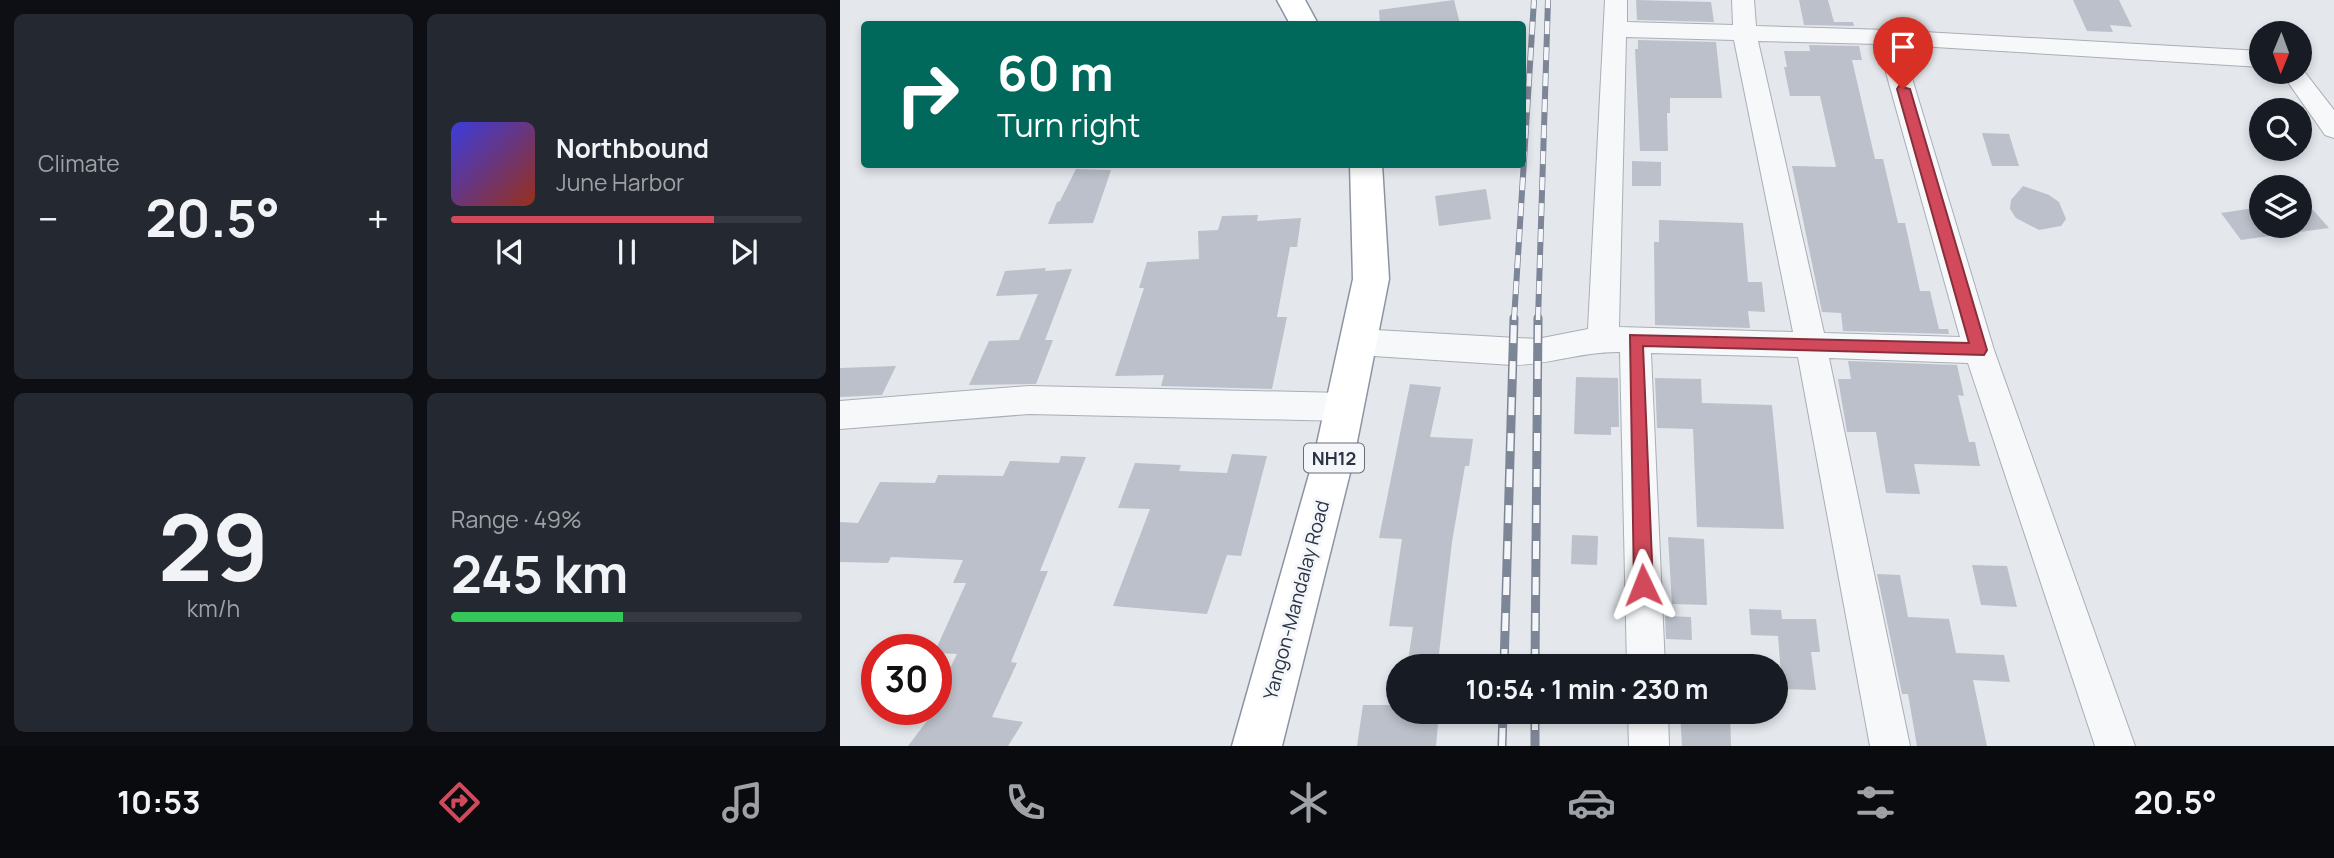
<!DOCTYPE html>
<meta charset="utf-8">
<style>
body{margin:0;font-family:Manrope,sans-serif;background:#242831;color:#f1f3f6;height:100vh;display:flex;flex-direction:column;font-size:26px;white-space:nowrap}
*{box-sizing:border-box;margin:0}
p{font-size:23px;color:#9ea1a6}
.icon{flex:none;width:38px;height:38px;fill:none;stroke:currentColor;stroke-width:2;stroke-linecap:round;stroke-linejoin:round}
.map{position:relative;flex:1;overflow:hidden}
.drawer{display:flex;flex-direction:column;gap:14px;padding:14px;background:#0d0f14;width:840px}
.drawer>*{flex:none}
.guide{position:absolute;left:21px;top:21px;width:665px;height:147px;border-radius:7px;box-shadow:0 4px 10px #0003;background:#00695c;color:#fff;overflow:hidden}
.needle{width:46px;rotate:181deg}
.controls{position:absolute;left:1409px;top:21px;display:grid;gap:14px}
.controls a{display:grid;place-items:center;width:63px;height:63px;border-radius:50%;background:#171b24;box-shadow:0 4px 10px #0003;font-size:35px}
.speed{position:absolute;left:21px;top:634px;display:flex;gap:14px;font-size:35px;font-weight:700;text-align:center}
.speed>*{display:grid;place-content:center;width:91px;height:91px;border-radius:50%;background:#171b24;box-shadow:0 4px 10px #0003;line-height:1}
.speed .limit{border:10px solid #d22;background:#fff;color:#111}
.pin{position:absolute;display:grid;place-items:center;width:60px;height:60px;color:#fff;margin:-72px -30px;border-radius:50% 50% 50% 0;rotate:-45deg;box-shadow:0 0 7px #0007}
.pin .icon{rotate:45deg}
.me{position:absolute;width:77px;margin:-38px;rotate:358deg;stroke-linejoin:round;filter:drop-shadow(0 0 5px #0008)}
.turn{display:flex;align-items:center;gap:24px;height:147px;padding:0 21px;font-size:32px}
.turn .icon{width:91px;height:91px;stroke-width:2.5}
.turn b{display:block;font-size:49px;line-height:60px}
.big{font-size:52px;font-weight:700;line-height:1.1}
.drawer .widget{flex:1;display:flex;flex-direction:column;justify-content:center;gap:10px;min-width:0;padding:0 24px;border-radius:10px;background:#242831}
.drawer .dial{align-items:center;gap:0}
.dial b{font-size:91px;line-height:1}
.song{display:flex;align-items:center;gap:21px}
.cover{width:84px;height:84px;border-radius:10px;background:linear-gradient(135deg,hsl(240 70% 55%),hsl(10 70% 35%))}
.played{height:7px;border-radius:4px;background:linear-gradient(90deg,#d1495b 75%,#363941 75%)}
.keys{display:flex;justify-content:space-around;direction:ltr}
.heat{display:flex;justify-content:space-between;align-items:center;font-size:38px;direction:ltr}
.charge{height:10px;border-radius:5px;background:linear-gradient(90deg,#34c759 49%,#363941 0)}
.drawer .tiles{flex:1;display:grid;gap:14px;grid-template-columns:repeat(2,1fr)}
.trip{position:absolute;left:546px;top:654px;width:402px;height:70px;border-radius:35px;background:#171b24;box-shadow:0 4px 10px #0003;font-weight:700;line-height:70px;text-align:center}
.tab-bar{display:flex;height:112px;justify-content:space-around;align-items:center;background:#090b0e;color:#9ea1a6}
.tab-bar .icon{width:49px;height:49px}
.tab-bar .active{color:#d1495b}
.tab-bar b{font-size:32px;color:#f1f3f6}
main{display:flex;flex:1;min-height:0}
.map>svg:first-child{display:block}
</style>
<main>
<section class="drawer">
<div class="tiles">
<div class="widget"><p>Climate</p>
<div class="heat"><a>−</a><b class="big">20.5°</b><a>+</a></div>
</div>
<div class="widget">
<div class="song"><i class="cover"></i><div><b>Northbound</b><p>June Harbor</p></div></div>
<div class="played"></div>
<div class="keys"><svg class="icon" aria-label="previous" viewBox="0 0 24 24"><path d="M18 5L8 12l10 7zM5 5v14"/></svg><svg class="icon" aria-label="pause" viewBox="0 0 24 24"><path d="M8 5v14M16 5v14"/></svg><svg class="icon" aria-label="next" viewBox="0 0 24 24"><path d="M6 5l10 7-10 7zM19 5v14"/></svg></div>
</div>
<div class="widget dial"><b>29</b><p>km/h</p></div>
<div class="widget"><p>Range · 49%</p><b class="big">245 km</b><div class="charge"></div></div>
</div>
</section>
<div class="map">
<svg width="1494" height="746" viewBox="0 0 1494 746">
<rect width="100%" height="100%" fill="#e4e7ec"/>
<!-- building -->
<path fill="#bbc0ca" d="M 614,0 L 620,24 L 540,24 L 539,10 Z
M 796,0 L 871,2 L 874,22 L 797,20 Z
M 959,0 L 988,0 L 994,22 L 1013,22 L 1014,26 L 964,25 Z
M 1233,0 L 1279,0 L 1292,27 L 1270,25 L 1273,32 L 1247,31 Z
M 798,40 L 876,42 L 882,98 L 830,98 L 830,113 L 827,113 L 828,151 L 800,151 L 795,49 L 798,49 Z
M 969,45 L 1019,46 L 1022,60 L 1012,60 L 1035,159 L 1043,159 L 1058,223 L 1065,223 L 1080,291 L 1090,291 L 1099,329 L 1108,329 L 1109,334 L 1003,331 L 1001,313 L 982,312 L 952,166 L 996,167 L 980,96 L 950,96 L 944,67 L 947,67 L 944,51 L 970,51 Z
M 1142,133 L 1169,134 L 1179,166 L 1152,166 Z
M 792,161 L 821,162 L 821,186 L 792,186 Z
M 236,169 L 271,170 L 253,223 L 208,224 L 217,202 L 220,201 Z
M 1183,186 L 1209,195 L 1219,202 L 1226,219 L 1221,226 L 1199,230 L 1176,218 L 1170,209 L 1171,200 Z
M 646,189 L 651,219 L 599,226 L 595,196 Z
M 1460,202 L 1466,202 L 1489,228 L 1401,240 L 1381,213 L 1421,207 L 1421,226 L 1460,226 Z
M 418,215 L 417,221 L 461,218 L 457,247 L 450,247 L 437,317 L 447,317 L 432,389 L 321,386 L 324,375 L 275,376 L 304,288 L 299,288 L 307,262 L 359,259 L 358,231 L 378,230 L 382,216 Z
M 819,220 L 903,223 L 908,282 L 922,282 L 925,312 L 908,311 L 910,328 L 815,325 L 814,242 L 819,242 Z
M 206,268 L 205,271 L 232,269 L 205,340 L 213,340 L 196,384 L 129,385 L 149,341 L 179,340 L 198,294 L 156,296 L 165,271 Z
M 1008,361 L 1117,365 L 1124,396 L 1118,395 L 1129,442 L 1135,442 L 1140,466 L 1074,464 L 1080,494 L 1046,493 L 1036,432 L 1007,432 L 998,379 L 1011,379 Z
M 56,366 L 42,395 L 0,397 L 0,368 Z
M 736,377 L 778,378 L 779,427 L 771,427 L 771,435 L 734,434 Z
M 815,378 L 861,379 L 862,403 L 932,405 L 944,529 L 857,527 L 853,429 L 817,428 Z
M 570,384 L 601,387 L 590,437 L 633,439 L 629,466 L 625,466 L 612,542 L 598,662 L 568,661 L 573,627 L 549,626 L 562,539 L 539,538 Z
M 392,454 L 427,456 L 401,556 L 387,555 L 367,614 L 273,606 L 310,509 L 278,508 L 295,463 L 341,465 L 339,471 L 387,473 Z
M 221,456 L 246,457 L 200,571 L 208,571 L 171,662 L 177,663 L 152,717 L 183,722 L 168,746 L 68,746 L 96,709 L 96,696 L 117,654 L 96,653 L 96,649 L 126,583 L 113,583 L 123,560 L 51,557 L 48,563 L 0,562 L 0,522 L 18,523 L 40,482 L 95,483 L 98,475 L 163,476 L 170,461 L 219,463 Z
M 732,535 L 758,536 L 757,565 L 731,564 Z
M 828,537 L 864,539 L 867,605 L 832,604 Z
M 1132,565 L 1167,566 L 1177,607 L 1141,605 Z
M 1037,574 L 1060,575 L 1068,617 L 1109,619 L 1116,653 L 1164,655 L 1170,682 L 1133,680 L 1147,746 L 1077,746 L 1068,694 L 1062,694 Z
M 909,609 L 941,610 L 942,619 L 976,619 L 980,652 L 971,652 L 976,690 L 942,689 L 938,636 L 911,635 Z
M 825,616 L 851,617 L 852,640 L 826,639 Z
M 523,705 L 558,705 L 558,712 L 599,712 L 596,746 L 517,746 Z
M 840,712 L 890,712 L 891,746 L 842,746 Z"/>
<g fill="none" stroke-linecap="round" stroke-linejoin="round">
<!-- minor casing -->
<g stroke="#a9aeb7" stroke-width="2">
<path id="minor" d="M 765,0 L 787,0 L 787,22 L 893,25 L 892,0 L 914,0 L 916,26 L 1048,30 L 1421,51 L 1421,67 L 1062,45 L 1154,350 L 1295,746 L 1255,746 L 1128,363 L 989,358 L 1070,746 L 1030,746 L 958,357 L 811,353 L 825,667 L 787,667 L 780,352 C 743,351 709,365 672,365 L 518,355 L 507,351 L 503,342 L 507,333 L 518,329 L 697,339 L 748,329 ZM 786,37 L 894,40 L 953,332 L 779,327 ZM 918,41 L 1038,44 L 1120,337 L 984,333 Z
M 1460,66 L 1494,110 L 1494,138 L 1485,135 L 1441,72 L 1460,72 Z
M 189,386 L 504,393 L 515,397 L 520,407 L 515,417 L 504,421 L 189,414 L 0,429 L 0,401 Z
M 788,712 L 828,712 L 829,746 L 789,746 Z"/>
</g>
<!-- trunk casing -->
<g stroke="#8b94a3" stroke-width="3">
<path id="trunk" d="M 437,0 L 465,0 L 478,24 L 450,24 Z
M 510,164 L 542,164 L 549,279 L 514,457 L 442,746 L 392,746 L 474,457 L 513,279 Z"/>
</g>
<!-- minor -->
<use href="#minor" fill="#f7f8fa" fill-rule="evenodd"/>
<!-- trunk -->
<use href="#trunk" fill="#fff" fill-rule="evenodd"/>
<!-- rail-far1 casing -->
<g stroke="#7d8696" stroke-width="6">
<path id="rail-far1" d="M 674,320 L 694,0
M 698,320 L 708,0"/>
</g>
<!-- rail casing -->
<g stroke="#7d8696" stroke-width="9">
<path id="rail" d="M 664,667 L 674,318
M 695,667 L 698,318
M 695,712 L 695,746
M 662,746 L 663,712"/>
</g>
<!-- rail-far1 -->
<use href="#rail-far1" stroke="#f4f6f9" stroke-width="4.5" stroke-dasharray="13" stroke-linecap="butt"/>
<!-- rail -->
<use href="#rail" stroke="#f4f6f9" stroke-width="6" stroke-dasharray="18" stroke-linecap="butt"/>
</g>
<!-- route -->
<path fill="#d1495b" stroke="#882f3b" stroke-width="2" d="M 1059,86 L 1070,89 L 1147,350 L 1144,355 L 803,346 L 813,585 L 810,591 L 803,594 L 797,591 L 794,585 L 790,335 L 1129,343 L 1057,89 Z"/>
<g text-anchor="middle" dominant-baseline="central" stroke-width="6" stroke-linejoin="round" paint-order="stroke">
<!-- shield labels -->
<rect fill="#f4f6f9" stroke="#676e7b" stroke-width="2" x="464" y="443.5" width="60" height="29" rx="5"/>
<g font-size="18" font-weight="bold" fill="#2b3445">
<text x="494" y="458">NH12</text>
</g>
<!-- street labels -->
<g font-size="19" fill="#2b3445" stroke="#f4f6f9">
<text transform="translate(456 600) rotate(-75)">Yangon-Mandalay Road</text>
</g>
</g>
</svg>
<div class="controls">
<a><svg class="needle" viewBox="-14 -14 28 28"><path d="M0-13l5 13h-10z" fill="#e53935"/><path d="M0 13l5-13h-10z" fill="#9ea1a6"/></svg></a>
<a><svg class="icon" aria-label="search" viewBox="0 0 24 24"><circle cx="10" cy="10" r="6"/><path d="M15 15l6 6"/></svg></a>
<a><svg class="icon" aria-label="layers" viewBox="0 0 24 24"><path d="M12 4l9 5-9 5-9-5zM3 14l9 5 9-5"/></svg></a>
</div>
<div class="speed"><div class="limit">30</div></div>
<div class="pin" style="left:1063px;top:89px;background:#d93025"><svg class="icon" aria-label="arrive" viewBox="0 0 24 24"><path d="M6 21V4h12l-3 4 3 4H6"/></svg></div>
<svg class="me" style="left:803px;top:585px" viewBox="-20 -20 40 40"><path d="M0-17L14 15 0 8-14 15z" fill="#d1495b" stroke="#fff" stroke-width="4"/></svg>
<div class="trip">10:54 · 1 min · 230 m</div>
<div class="guide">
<div class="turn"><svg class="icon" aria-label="right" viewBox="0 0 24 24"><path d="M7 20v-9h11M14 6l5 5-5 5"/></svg><div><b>60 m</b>Turn right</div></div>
</div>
</div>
</main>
<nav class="tab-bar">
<b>10:53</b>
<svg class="icon active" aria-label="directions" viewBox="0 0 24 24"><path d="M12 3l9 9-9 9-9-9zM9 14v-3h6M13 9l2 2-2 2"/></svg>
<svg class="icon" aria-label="music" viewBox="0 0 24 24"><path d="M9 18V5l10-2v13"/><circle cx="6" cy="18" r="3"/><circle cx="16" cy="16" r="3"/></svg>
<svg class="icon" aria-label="phone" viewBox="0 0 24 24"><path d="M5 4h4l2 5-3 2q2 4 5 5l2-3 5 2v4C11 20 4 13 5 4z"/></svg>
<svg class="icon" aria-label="climate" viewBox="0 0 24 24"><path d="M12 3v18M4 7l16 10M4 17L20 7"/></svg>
<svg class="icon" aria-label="car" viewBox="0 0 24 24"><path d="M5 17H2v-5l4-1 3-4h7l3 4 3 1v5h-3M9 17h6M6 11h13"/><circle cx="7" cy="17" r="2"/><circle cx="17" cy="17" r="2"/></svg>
<svg class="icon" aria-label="filters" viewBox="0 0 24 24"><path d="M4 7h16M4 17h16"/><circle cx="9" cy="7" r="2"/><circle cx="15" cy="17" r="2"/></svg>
<b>20.5°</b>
</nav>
